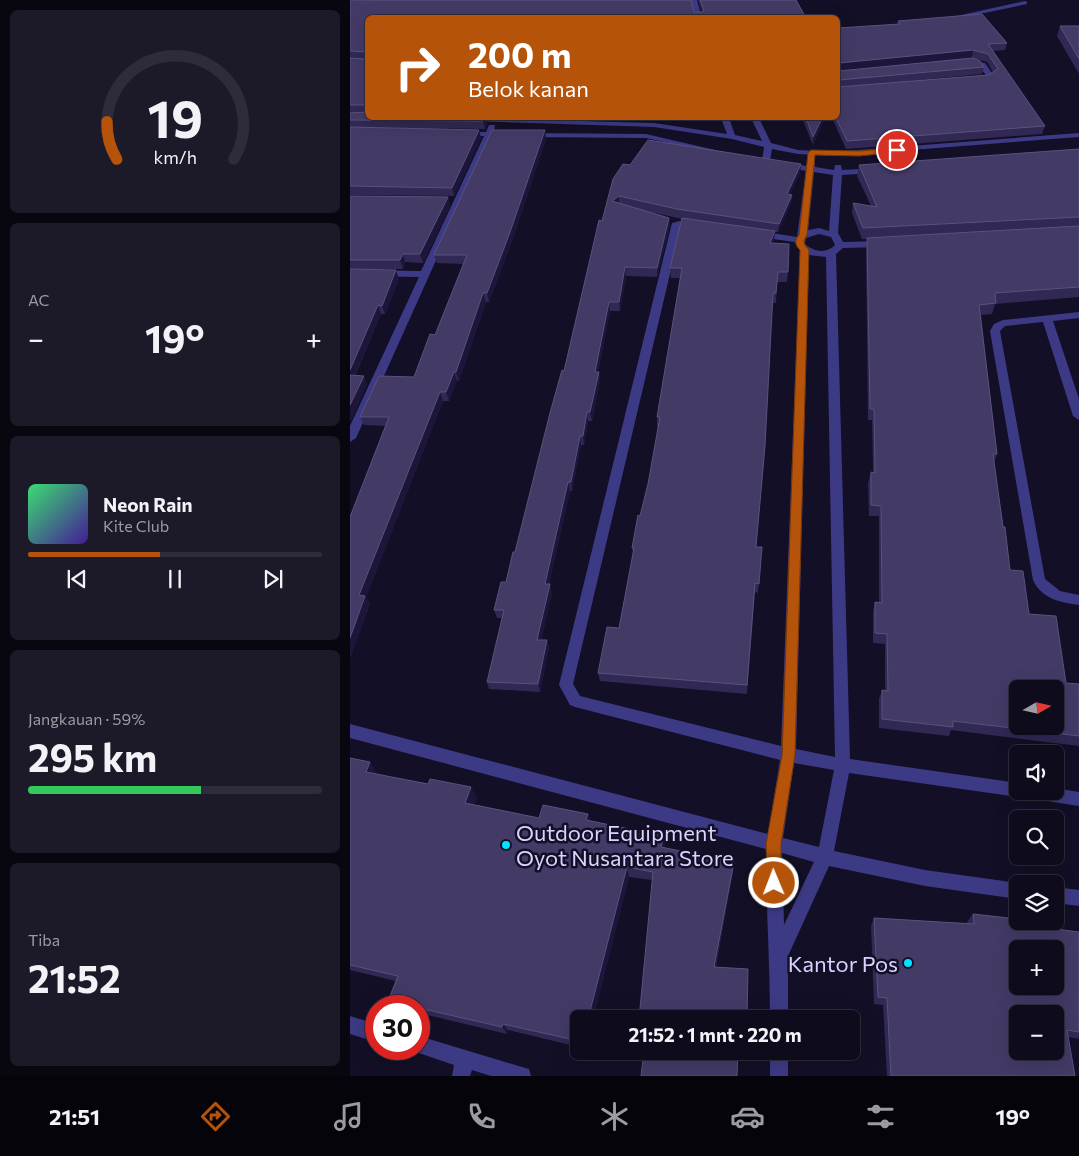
<!DOCTYPE html>
<html lang="id">
<meta charset="utf-8">
<style>
body{margin:0;font-family:Commissioner,sans-serif;background:#1c1929;color:#f1f3f6;height:100vh;display:flex;flex-direction:column;font-size:19px;white-space:nowrap}
*{box-sizing:border-box;margin:0}
p{font-size:16px;color:#9b9ba3}
.icon{flex:none;width:28px;height:28px;fill:none;stroke:currentColor;stroke-width:2;stroke-linecap:round;stroke-linejoin:round}
.map{position:relative;flex:1;overflow:hidden}
.side{display:flex;flex-direction:column;gap:10px;padding:10px;background:#08060f;width:350px}
.side>*{flex:none}
.top-card{position:absolute;left:15px;top:15px;width:475px;height:105px;border-radius:8px;box-shadow:0 5px 20px #0002,0 0 0 1px #2e2b3b;background:#b45309;color:#fff;overflow:hidden}
.needle{width:32px;rotate:81deg}
.fabs{position:absolute;left:659px;top:680px;display:grid;gap:10px}
.fabs a{display:grid;place-items:center;width:55px;height:55px;border-radius:8px;background:#0e0b1c;box-shadow:0 5px 20px #0002,0 0 0 1px #2e2b3b;font-size:25px}
.speed{position:absolute;left:15px;top:995px;display:flex;gap:10px;font-size:25px;font-weight:700;text-align:center}
.speed>*{display:grid;place-content:center;width:65px;height:65px;border-radius:50%;background:#0e0b1c;box-shadow:0 5px 20px #0002,0 0 0 1px #2e2b3b;line-height:1}
.speed .limit{border:8px solid #d22;background:#fff;color:#111}
.pin{position:absolute;display:grid;place-items:center;width:42px;height:42px;color:#fff;margin:-21px;border:2px solid #fff;border-radius:50%;box-shadow:0 1px 5px #0007}
.me{position:absolute;width:55px;margin:-28px;rotate:359deg;stroke-linejoin:round;filter:drop-shadow(0 0 4px #0008)}
.turn{display:flex;align-items:center;gap:18px;height:105px;padding:0 20px;font-size:22px}
.turn .icon{width:65px;height:65px;stroke-width:2.5}
.turn b{display:block;font-size:35px;line-height:42px}
.big{font-size:38px;font-weight:700;line-height:1.1}
.side .widget{flex:1;display:flex;flex-direction:column;justify-content:center;gap:8px;min-width:0;padding:0 18px;border-radius:8px;background:#1c1929}
.side .dial{align-items:center;gap:0}
.dial svg{height:130px;overflow:visible;fill:none;stroke:#2e2b3b;stroke-width:7;stroke-linecap:round;text-anchor:middle}
.dial text{fill:#f1f3f6;stroke:none}
.song{display:flex;align-items:center;gap:15px}
.cover{width:60px;height:60px;border-radius:8px;background:linear-gradient(135deg,hsl(140 70% 55%),hsl(260 70% 35%))}
.played{height:5px;border-radius:2px;background:linear-gradient(90deg,#b45309 45%,#2e2b3b 45%)}
.keys{display:flex;justify-content:space-around;direction:ltr}
.heat{display:flex;justify-content:space-between;align-items:center;font-size:28px;direction:ltr}
.charge{height:8px;border-radius:4px;background:linear-gradient(90deg,#34c759 59%,#2e2b3b 0)}
.trip{position:absolute;left:220px;top:1010px;width:290px;height:50px;border-radius:8px;background:#0e0b1c;box-shadow:0 5px 20px #0002,0 0 0 1px #2e2b3b;font-weight:700;line-height:50px;text-align:center}
.menu{display:flex;height:80px;justify-content:space-around;align-items:center;background:#06040b;color:#9b9ba3}
.menu .icon{width:35px;height:35px}
.menu .active{color:#b45309}
.menu b{font-size:22px;color:#f1f3f6}
main{display:flex;flex:1;min-height:0}
.map>svg:first-child{display:block}
</style>
<main>
<section class="side">
<div class="widget dial"><svg viewBox="0 0 100 80">
<path d="M14 69A42 42 0 1 1 86 69"/>
<path d="M14 69A42 42 0 0 1 8 46" stroke="#b45309"/>
<text x="50" y="56" font-size="32" font-weight="700">19</text>
<text x="50" y="72" font-size="11">km/h</text>
</svg></div>
<div class="widget"><p>AC</p>
<div class="heat"><a>−</a><b class="big">19°</b><a>+</a></div>
</div>
<div class="widget">
<div class="song"><i class="cover"></i><div><b>Neon Rain</b><p>Kite Club</p></div></div>
<div class="played"></div>
<div class="keys"><svg class="icon" aria-label="previous" viewBox="0 0 24 24"><path d="M18 5L8 12l10 7zM5 5v14"/></svg><svg class="icon" aria-label="pause" viewBox="0 0 24 24"><path d="M8 5v14M16 5v14"/></svg><svg class="icon" aria-label="next" viewBox="0 0 24 24"><path d="M6 5l10 7-10 7zM19 5v14"/></svg></div>
</div>
<div class="widget"><p>Jangkauan · 59%</p><b class="big">295 km</b><div class="charge"></div></div>
<div class="widget"><p>Tiba</p><b class="big">21:52</b></div>
</section>
<div class="map">
<svg width="729" height="1076" viewBox="0 0 729 1076">
<rect width="100%" height="100%" fill="#130f26"/>
<g fill="none" stroke-linecap="round" stroke-linejoin="round">
<!-- minor -->
<path fill="#3d3a85" fill-rule="evenodd" d="M 341,0 L 347,0 L 352,18 L 345,18 Z
M 675,1 L 677,2 L 677,4 L 596,21 L 593,19 Z
M 616,60 L 635,63 L 644,76 L 625,82 L 625,78 L 636,75 L 629,67 L 616,64 Z
M 118,118 L 304,123 L 377,134 L 371,118 L 379,118 L 385,135 L 412,141 L 401,118 L 409,118 L 421,143 L 448,150 L 482,152 L 729,133 L 729,137 L 482,156 L 448,154 L 422,149 L 420,161 L 416,164 L 412,161 L 414,147 L 382,139 L 304,127 L 121,121 L 118,121 Z
M 139,125 L 145,125 L 144,132 L 156,132 L 160,134 L 156,136 L 142,136 L 6,438 L 0,442 L 0,426 L 69,277 L 0,276 L 0,270 L 71,271 L 134,136 L 113,136 L 109,134 L 113,132 L 136,132 Z
M 175,133 L 296,134 L 378,153 L 374,155 L 296,138 L 178,137 L 174,135 Z
M 461,160 L 465,163 L 465,167 L 484,170 L 485,165 L 491,165 L 492,170 L 528,168 L 529,170 L 525,173 L 492,175 L 488,233 L 493,242 L 533,241 L 538,244 L 533,247 L 493,248 L 486,254 L 500,759 L 668,783 L 668,791 L 705,791 L 705,788 L 729,792 L 729,806 L 678,798 L 672,796 L 668,797 L 499,773 L 484,851 L 575,870 L 668,883 L 670,884 L 668,884 L 668,899 L 575,886 L 479,866 L 438,956 L 438,1019 L 420,1019 C 420,962 416,906 416,849 L 0,738 L 0,724 L 418,834 L 430,760 L 225,707 L 220,705 L 209,685 L 322,223 L 330,221 L 332,223 L 223,684 L 230,696 L 431,746 L 450,250 L 445,242 L 409,237 L 404,234 L 409,231 L 447,237 L 456,171 L 431,165 L 435,162 L 456,166 L 458,161 ZM 464,172 L 483,175 L 479,231 L 469,228 L 458,230 ZM 469,234 L 481,237 L 485,245 C 476,254 464,252 455,244 L 456,238 ZM 459,255 L 476,257 L 485,757 L 446,749 ZM 444,763 L 484,770 L 469,847 L 433,838 ZM 432,853 L 464,862 L 434,925 Z
M 729,312 L 729,318 L 703,321 L 729,399 L 729,420 L 723,416 L 693,322 L 655,326 L 650,331 L 695,579 L 710,591 L 729,595 L 729,605 C 709,602 692,599 683,580 L 640,331 L 644,324 L 653,320 Z
M 705,887 L 729,890 L 729,906 L 705,903 Z
M 0,1016 L 26,1024 L 26,1042 L 0,1034 Z
M 69,1036 L 172,1067 L 179,1069 L 181,1076 L 141,1076 L 122,1070 L 120,1076 L 102,1076 L 104,1065 L 63,1051 L 62,1049 L 69,1049 Z
M 420,1051 L 438,1051 L 438,1076 L 420,1076 Z"/>
</g>
<!-- wall -->
<path fill="#312854" fill-rule="evenodd" d="M 0,0 L 352,12 L 348,0 L 446,0 L 456,18 L 18,18 L 18,118 L 204,118 L 204,119 L 136,118 L 137,125 L 135,129 L 76,128 L 129,130 L 131,138 L 104,196 L 0,195 Z
M 548,21 L 657,43 L 655,50 L 643,51 L 695,126 L 692,134 L 496,149 L 482,118 L 488,118 L 488,28 L 547,24 ZM 626,59 L 637,62 L 643,72 L 638,75 L 549,82 L 632,74 L 634,67 Z
M 710,26 L 729,26 L 729,74 L 707,36 Z
M 452,118 L 475,118 L 463,145 Z
M 196,139 L 161,244 L 139,302 L 136,302 L 109,381 L 107,380 L 99,401 L 93,401 L 16,597 L 20,604 L 0,658 L 0,517 L 36,426 L 14,425 L 10,417 L 64,377 L 85,335 L 114,264 L 87,263 L 84,255 Z
M 729,149 L 729,297 L 645,304 L 642,314 L 631,315 L 647,454 L 644,463 L 660,570 L 679,614 L 716,683 L 729,684 L 729,746 L 601,730 L 599,736 L 529,728 L 529,699 L 532,690 L 535,690 L 535,644 L 523,643 L 523,612 L 525,602 L 529,602 L 529,516 L 519,516 L 518,483 L 521,472 L 523,473 L 522,420 L 518,420 L 516,249 L 517,239 L 512,239 L 502,213 L 503,203 L 521,206 L 507,176 L 509,165 Z
M 451,164 L 450,173 L 440,194 L 442,195 L 441,203 L 428,232 L 425,232 L 423,243 L 438,272 L 437,282 L 427,282 L 426,303 L 422,303 L 406,547 L 411,557 L 408,593 L 405,592 L 397,694 L 250,681 L 248,673 L 269,628 L 283,554 L 282,548 L 298,484 L 308,427 L 307,427 L 307,417 L 330,278 L 321,278 L 320,268 L 332,219 L 301,212 L 319,218 L 320,226 L 307,277 L 276,276 L 270,311 L 260,311 L 248,372 L 249,372 L 250,381 L 242,421 L 238,421 L 234,445 L 231,445 L 222,491 L 220,491 L 199,584 L 202,593 L 191,640 L 197,640 L 199,648 L 190,692 L 139,689 L 137,682 L 152,618 L 147,618 L 144,610 L 156,582 L 165,552 L 214,371 L 252,221 L 280,165 Z
M 0,196 L 98,197 L 100,206 L 73,263 L 55,262 L 53,269 L 0,269 Z
M 0,269 L 49,279 L 35,314 L 31,314 L 5,376 L 17,384 L 0,422 Z
M 0,758 L 27,773 L 27,774 L 127,798 L 124,805 L 189,818 L 238,814 L 240,821 L 315,846 L 314,848 L 383,871 L 366,967 L 397,1019 L 302,880 L 279,877 L 243,1019 L 229,1019 L 229,1047 L 158,1030 L 157,1034 L 69,1013 L 69,1006 L 44,1006 L 38,1001 L 46,981 L 0,970 Z
M 623,914 L 682,926 L 729,932 L 729,1039 L 718,1037 L 725,1076 L 537,1076 L 533,1005 L 524,1004 L 521,926 L 524,918 L 618,924 L 617,922 Z"/>
<!-- shaded-wall -->
<path fill="#1d163a" d="M 623,50 L 622,58 L 488,72 L 488,67 L 489,63 Z
M 135,118 L 136,118 L 137,125 L 135,129 L 133,121 Z
M 472,118 L 475,118 L 463,145 L 463,137 Z
M 129,130 L 131,138 L 104,196 L 102,188 Z
M 195,130 L 196,139 L 161,244 L 139,302 L 137,293 Z
M 451,164 L 450,173 L 436,203 L 437,194 Z
M 442,195 L 441,203 L 428,232 L 429,224 Z
M 269,196 L 269,205 L 262,201 Z
M 98,197 L 100,206 L 73,263 L 70,254 Z
M 319,218 L 320,226 L 307,277 L 307,268 Z
M 425,231 L 424,241 L 419,252 L 420,243 Z
M 53,254 L 55,262 L 53,269 L 50,260 Z
M 275,267 L 276,276 L 270,311 L 269,302 Z
M 46,270 L 49,279 L 35,314 L 32,306 Z
M 133,293 L 136,302 L 109,381 L 106,372 Z
M 259,302 L 260,311 L 246,381 L 245,372 Z
M 28,305 L 31,314 L 1,384 L 0,381 L 0,370 Z
M 104,372 L 107,380 L 99,401 L 96,392 Z
M 249,372 L 250,381 L 242,421 L 240,412 Z
M 14,376 L 17,384 L 0,422 L 0,405 Z
M 90,392 L 93,401 L 16,597 L 20,604 L 0,658 L 0,638 L 9,595 Z
M 237,412 L 238,421 L 234,445 L 233,436 Z
M 230,436 L 231,445 L 222,491 L 221,482 Z
M 218,482 L 220,491 L 197,592 L 195,584 Z
M 200,584 L 202,593 L 190,648 L 187,640 Z
M 197,640 L 199,648 L 190,692 L 188,684 Z
M 20,762 L 27,773 L 23,783 L 16,772 Z
M 121,787 L 127,798 L 121,813 L 115,803 Z
M 238,814 L 241,824 L 236,820 Z
M 314,836 L 315,846 L 312,857 L 311,847 Z
M 384,862 L 383,871 L 364,975 L 364,967 Z
M 277,867 L 279,877 L 243,1019 L 238,1019 Z
M 153,1024 L 158,1030 L 157,1034 L 152,1027 Z"/>
<!-- building -->
<path fill="#433a66" stroke="#5a527e" fill-rule="evenodd" d="M 0,0 L 341,0 L 344,12 L 352,12 L 354,10 L 350,0 L 446,0 L 456,18 L 18,18 L 18,106 L 16,105 L 0,105 L 0,58 L 16,59 L 17,52 L 0,51 Z
M 632,14 L 657,43 L 638,44 L 695,126 L 497,141 L 486,118 L 488,118 L 488,70 L 489,71 L 623,58 L 630,61 L 634,67 L 489,80 L 488,87 L 638,75 L 648,69 L 638,54 L 623,50 L 489,63 L 488,67 L 488,28 L 550,24 L 548,21 Z
M 710,26 L 729,26 L 729,59 Z
M 18,112 L 18,118 L 135,118 L 133,121 L 0,120 L 0,113 Z
M 456,118 L 472,118 L 463,137 Z
M 0,127 L 129,130 L 102,188 L 0,186 Z
M 142,130 L 195,130 L 159,235 L 137,293 L 133,293 L 106,372 L 104,372 L 96,392 L 90,392 L 9,595 L 15,596 L 0,638 L 0,517 L 39,417 L 10,417 L 29,376 L 64,377 L 80,334 L 85,335 L 117,255 L 84,255 Z
M 298,140 L 451,164 L 437,194 L 442,195 L 429,224 L 327,209 L 269,196 L 262,201 L 319,218 L 307,268 L 275,267 L 269,302 L 259,302 L 245,372 L 249,372 L 240,412 L 237,412 L 233,436 L 230,436 L 221,482 L 218,482 L 195,584 L 200,584 L 187,640 L 197,640 L 188,684 L 137,682 L 154,610 L 144,610 L 151,582 L 156,582 L 163,552 L 165,552 L 200,413 L 212,370 L 214,371 L 249,220 L 252,221 L 263,179 L 273,164 L 280,165 Z
M 729,149 L 729,217 L 513,228 L 503,203 L 527,207 L 509,165 Z
M 0,196 L 98,197 L 70,254 L 53,254 L 50,260 L 0,260 Z
M 332,218 L 425,231 L 420,243 L 439,244 L 438,272 L 428,272 L 426,293 L 423,293 L 415,446 L 406,547 L 412,547 L 409,584 L 405,583 L 397,685 L 248,673 L 257,627 L 269,628 L 284,548 L 282,548 L 288,515 L 290,516 L 298,484 L 310,417 L 307,417 L 332,268 L 320,268 Z
M 729,226 L 729,287 L 645,293 L 646,303 L 629,305 L 647,454 L 643,454 L 653,527 L 655,527 L 660,570 L 673,571 L 679,614 L 706,616 L 716,683 L 729,684 L 729,736 L 603,721 L 603,727 L 532,719 L 532,690 L 538,691 L 537,634 L 525,633 L 525,602 L 532,603 L 531,506 L 521,505 L 521,472 L 525,473 L 524,409 L 520,409 L 517,238 ZM 668,689 L 705,689 L 705,726 L 668,726 Z
M 0,269 L 46,270 L 32,306 L 28,305 L 0,370 Z
M 0,375 L 14,376 L 0,405 Z
M 0,758 L 20,762 L 16,772 L 78,784 L 80,779 L 121,787 L 115,803 L 189,818 L 193,805 L 238,814 L 236,820 L 314,836 L 311,847 L 384,862 L 364,967 L 398,969 L 397,1019 L 289,1019 L 303,872 L 277,867 L 238,1019 L 229,1019 L 229,1041 L 153,1024 L 152,1027 L 69,1008 L 69,1006 L 62,1006 L 38,1001 L 48,976 L 0,965 Z
M 623,914 L 668,919 L 668,921 L 681,921 L 682,926 L 729,932 L 729,1032 L 717,1030 L 725,1076 L 541,1076 L 537,998 L 528,997 L 524,918 L 624,924 ZM 668,949 L 705,949 L 705,986 L 668,986 ZM 668,1014 L 705,1014 L 705,1051 L 668,1051 Z
M 294,1051 L 388,1051 L 387,1076 L 291,1076 Z"/>
<!-- route -->
<path fill="#b45309" stroke="#753606" d="M 547,148 L 551,150 L 550,152 L 509,156 L 465,155 L 457,235 C 452,242 454,244 459,250 L 445,755 L 431,844 L 431,883 L 429,888 L 424,891 L 419,888 L 417,883 L 416,844 L 432,755 L 450,250 C 445,245 444,241 449,235 L 458,153 L 461,150 L 509,151 Z"/>
<!-- markers -->
<g fill="#00e5ff" stroke="#130f26" stroke-width="2">
<circle cx="156" cy="845" r="5"/>
<circle cx="558" cy="963" r="5"/>
</g>
<g text-anchor="middle" dominant-baseline="central" stroke-width="5" stroke-linejoin="round" paint-order="stroke">
<!-- near-poi labels -->
<g font-size="22" fill="#d9d4ff" stroke="#130f26" text-anchor="start">
<text x="166" y="832">Outdoor Equipment<tspan x="166" dy="25">Oyot Nusantara Store</tspan></text>
<text x="548" y="963" text-anchor="end">Kantor Pos</text>
</g>
</g>
</svg>
<div class="fabs">
<a><svg class="needle" viewBox="-14 -14 28 28"><path d="M0-13l5 13h-10z" fill="#e53935"/><path d="M0 13l5-13h-10z" fill="#9b9ba3"/></svg></a>
<a><svg class="icon" aria-label="sound" viewBox="0 0 24 24"><path d="M4 9h4l5-4v14l-5-4H4zM17 9q2 3 0 6"/></svg></a>
<a><svg class="icon" aria-label="search" viewBox="0 0 24 24"><circle cx="10" cy="10" r="6"/><path d="M15 15l6 6"/></svg></a>
<a><svg class="icon" aria-label="layers" viewBox="0 0 24 24"><path d="M12 4l9 5-9 5-9-5zM3 14l9 5 9-5"/></svg></a>
<a>+</a>
<a>−</a>
</div>
<div class="speed"><div class="limit">30</div></div>
<div class="pin" style="left:547px;top:150px;background:#d93025"><svg class="icon" aria-label="arrive" viewBox="0 0 24 24"><path d="M6 21V4h12l-3 4 3 4H6"/></svg></div>
<svg class="me" style="left:424px;top:883px" viewBox="-20 -20 40 40"><circle r="17" fill="#b45309" stroke="#fff" stroke-width="3"/><path d="M0-11L8 9 0 5-8 9z" fill="#fff"/></svg>
<div class="trip">21:52 · 1 mnt · 220 m</div>
<div class="top-card">
<div class="turn"><svg class="icon" aria-label="right" viewBox="0 0 24 24"><path d="M7 20v-9h11M14 6l5 5-5 5"/></svg><div><b>200 m</b>Belok kanan</div></div>
</div>
</div>
</main>
<nav class="menu">
<b>21:51</b>
<svg class="icon active" aria-label="directions" viewBox="0 0 24 24"><path d="M12 3l9 9-9 9-9-9zM9 14v-3h6M13 9l2 2-2 2"/></svg>
<svg class="icon" aria-label="music" viewBox="0 0 24 24"><path d="M9 18V5l10-2v13"/><circle cx="6" cy="18" r="3"/><circle cx="16" cy="16" r="3"/></svg>
<svg class="icon" aria-label="phone" viewBox="0 0 24 24"><path d="M5 4h4l2 5-3 2q2 4 5 5l2-3 5 2v4C11 20 4 13 5 4z"/></svg>
<svg class="icon" aria-label="climate" viewBox="0 0 24 24"><path d="M12 3v18M4 7l16 10M4 17L20 7"/></svg>
<svg class="icon" aria-label="car" viewBox="0 0 24 24"><path d="M5 17H2v-5l4-1 3-4h7l3 4 3 1v5h-3M9 17h6M6 11h13"/><circle cx="7" cy="17" r="2"/><circle cx="17" cy="17" r="2"/></svg>
<svg class="icon" aria-label="filters" viewBox="0 0 24 24"><path d="M4 7h16M4 17h16"/><circle cx="9" cy="7" r="2"/><circle cx="15" cy="17" r="2"/></svg>
<b>19°</b>
</nav>
